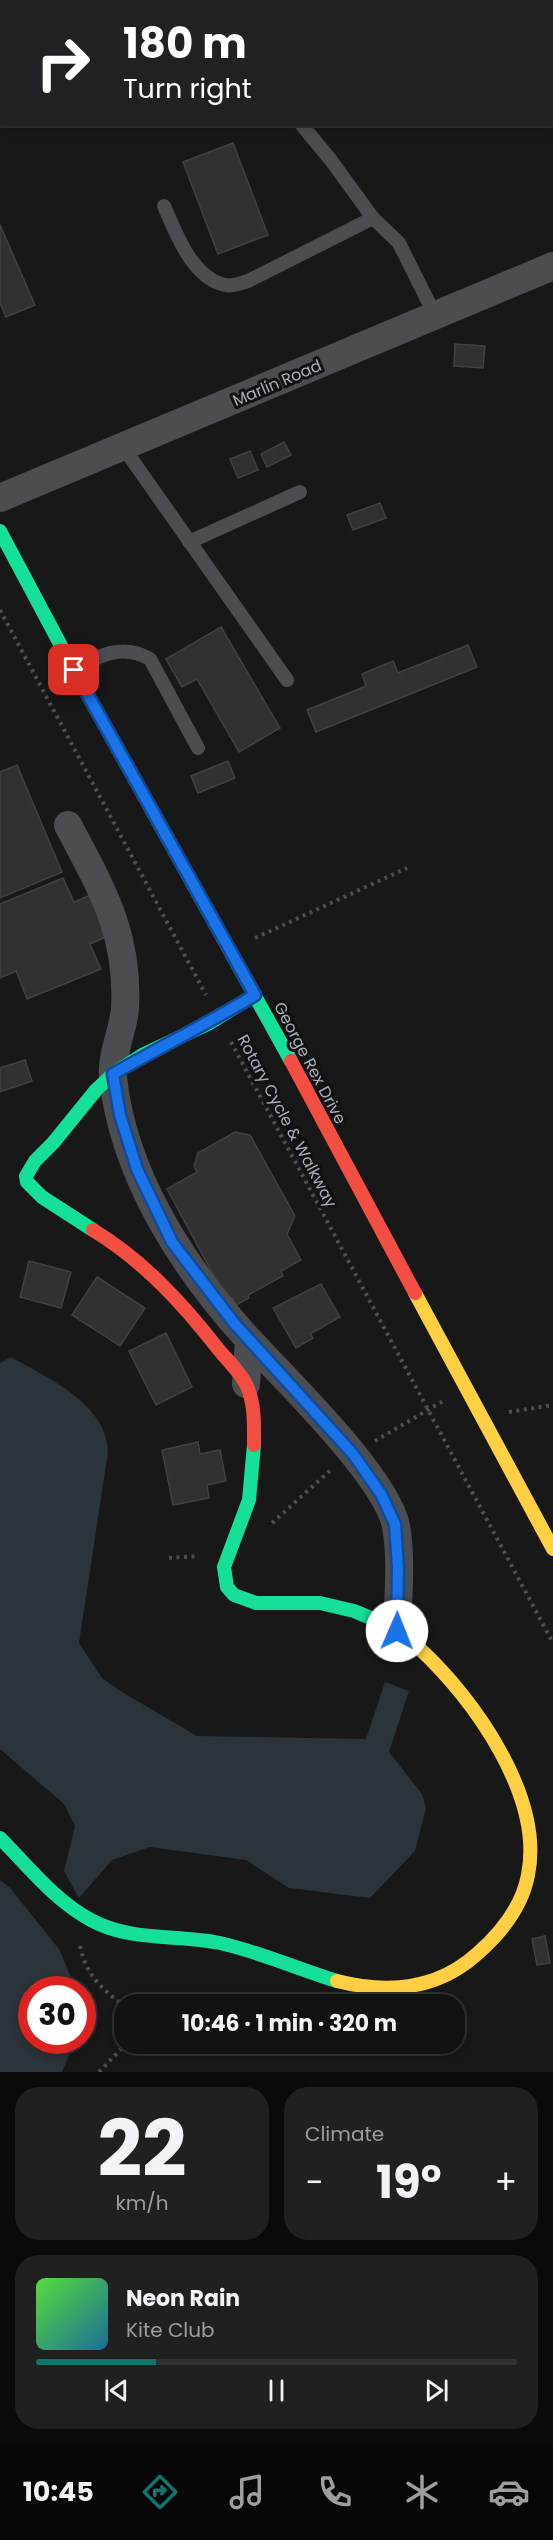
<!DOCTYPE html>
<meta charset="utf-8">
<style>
body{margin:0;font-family:Poppins,sans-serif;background:#1f2020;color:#f1f3f6;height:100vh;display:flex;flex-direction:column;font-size:22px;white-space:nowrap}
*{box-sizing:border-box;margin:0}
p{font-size:20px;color:#9c9e9f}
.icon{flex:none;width:33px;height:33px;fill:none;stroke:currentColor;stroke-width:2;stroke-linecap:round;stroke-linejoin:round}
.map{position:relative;height:2072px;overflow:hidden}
.details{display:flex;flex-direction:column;gap:15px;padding:15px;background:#0a0a0a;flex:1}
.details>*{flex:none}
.hud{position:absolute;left:0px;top:0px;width:554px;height:126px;box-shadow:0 3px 9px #0003,0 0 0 2px #313232;background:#202124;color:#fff;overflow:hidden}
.speed{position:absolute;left:18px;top:1976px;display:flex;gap:12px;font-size:30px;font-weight:700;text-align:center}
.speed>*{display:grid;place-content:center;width:78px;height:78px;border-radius:50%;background:#121212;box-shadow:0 3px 9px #0003,0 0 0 2px #313232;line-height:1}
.speed .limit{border:9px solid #d22;background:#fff;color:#111}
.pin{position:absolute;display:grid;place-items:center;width:51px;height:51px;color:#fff;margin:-26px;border-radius:12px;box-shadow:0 3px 9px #0006}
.me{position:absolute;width:66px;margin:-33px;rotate:1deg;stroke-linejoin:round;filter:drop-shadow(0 0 4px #0008)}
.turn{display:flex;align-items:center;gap:21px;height:126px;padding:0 24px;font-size:27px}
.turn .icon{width:78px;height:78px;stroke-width:2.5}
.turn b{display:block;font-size:42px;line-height:51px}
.big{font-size:45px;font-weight:700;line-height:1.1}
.details .widget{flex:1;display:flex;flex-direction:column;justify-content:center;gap:9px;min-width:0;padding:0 21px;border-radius:24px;background:#1f2020}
.details .dial{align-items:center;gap:0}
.dial b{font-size:78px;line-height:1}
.song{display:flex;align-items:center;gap:18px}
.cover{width:72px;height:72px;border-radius:9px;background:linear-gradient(135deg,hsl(110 70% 55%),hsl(200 70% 35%))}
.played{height:6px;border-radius:3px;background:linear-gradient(90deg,#0f766e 25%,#313232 25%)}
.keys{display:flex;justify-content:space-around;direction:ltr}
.heat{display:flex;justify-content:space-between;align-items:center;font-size:33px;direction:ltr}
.details .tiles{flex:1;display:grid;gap:15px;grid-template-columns:1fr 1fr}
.widget:last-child{grid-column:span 2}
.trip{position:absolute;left:114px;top:1994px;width:351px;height:60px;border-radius:24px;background:#121212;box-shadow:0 3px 9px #0003,0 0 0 2px #313232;font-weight:700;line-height:60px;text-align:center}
.menu{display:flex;height:96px;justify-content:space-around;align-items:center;background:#070707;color:#9c9e9f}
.menu .icon{width:42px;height:42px}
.menu .current{color:#0f766e}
.menu b{font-size:27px;color:#f1f3f6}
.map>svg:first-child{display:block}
</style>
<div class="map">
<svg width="553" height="2072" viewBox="0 0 553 2072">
<rect width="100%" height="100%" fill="#181818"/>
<!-- water -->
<path fill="#2b343a" d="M 0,0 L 140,0 L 2,2 L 0,61 Z
M 363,0 L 460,0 L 460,2 Z
M 486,0 L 553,0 L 553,37 L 552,2 Z
M 11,1357 C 48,1378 107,1404 108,1452 L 79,1643 L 102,1678 L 122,1692 L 197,1736 L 366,1739 L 385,1682 L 409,1691 L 389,1752 L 422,1794 L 426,1808 L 415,1851 L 370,1898 L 289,1888 L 246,1860 L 150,1847 L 112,1860 L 79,1898 L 64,1871 L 75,1826 L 64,1804 L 0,1749 L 0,1363 Z
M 0,1880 L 10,1888 L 59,1949 L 76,1989 L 32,1989 L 32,2040 L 73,2040 L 72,2048 L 62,2072 L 0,2072 Z"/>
<!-- building -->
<path fill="#313132" stroke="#404144" stroke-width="1.5" d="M 233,143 L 268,235 L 218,254 L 183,162 Z
M 0,225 L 35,305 L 6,317 L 0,303 Z
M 455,344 L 485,346 L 483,368 L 454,366 Z
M 284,442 L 291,455 L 267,467 L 261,454 Z
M 250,451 L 258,470 L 238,478 L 230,459 Z
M 380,503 L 386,518 L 353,530 L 347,515 Z
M 221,627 L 280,728 L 239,752 L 197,679 L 182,687 L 166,659 Z
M 468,645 L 477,667 L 316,732 L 307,710 L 366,686 L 362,674 L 393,661 L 398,673 Z
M 228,761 L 235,778 L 198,793 L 191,776 Z
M 17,765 L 62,872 L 0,898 L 0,772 Z
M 63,878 L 74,902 L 93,894 L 110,935 L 90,944 L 101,969 L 27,999 L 16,971 L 0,978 L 0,904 Z
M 25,1060 L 32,1081 L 0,1092 L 0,1068 Z
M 235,1132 L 250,1135 L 295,1216 L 287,1234 L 301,1260 L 281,1271 L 283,1276 L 248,1295 L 249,1298 L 236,1305 L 232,1298 L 227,1300 L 167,1189 L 197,1172 L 194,1166 L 198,1153 Z
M 29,1261 L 71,1272 L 61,1308 L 20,1297 Z
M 97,1277 L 145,1308 L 120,1346 L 72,1315 Z
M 321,1284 L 340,1317 L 310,1334 L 313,1338 L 296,1348 L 273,1308 Z
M 166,1333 L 192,1387 L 156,1405 L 129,1351 Z
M 198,1442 L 200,1454 L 220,1450 L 226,1481 L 207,1485 L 209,1498 L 173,1505 L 162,1450 Z
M 545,1936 L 550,1963 L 537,1965 L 532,1939 Z"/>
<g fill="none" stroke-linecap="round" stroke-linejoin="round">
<!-- path -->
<path stroke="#4e4f52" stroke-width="4" stroke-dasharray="3 4.5" stroke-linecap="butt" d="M 0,610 L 206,995
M 255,938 L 407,868
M 231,1042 L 553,1643
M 509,1412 L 553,1405
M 375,1441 L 443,1401
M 272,1523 L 333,1468
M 169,1558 L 198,1556
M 80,1946 C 86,1975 101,1988 124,2006
M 99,2072 L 127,2043"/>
<!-- lane -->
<path stroke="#4c4d51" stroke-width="14" d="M 301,124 L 330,159 L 373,218 L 399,243 L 436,317
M 164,206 C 176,233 192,278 225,285 C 232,287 241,283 248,281 L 373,218
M 123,447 L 287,680
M 189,542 L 300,492
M 74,670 C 100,655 122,643 150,659 L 198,748"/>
<!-- street -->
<path stroke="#4c4d51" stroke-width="28" d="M 0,498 L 553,266
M 68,825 C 102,890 129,933 125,1009 C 123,1031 111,1055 113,1077 C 123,1175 184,1269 249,1340 L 246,1384
M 249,1340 C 286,1380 386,1477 396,1526 C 402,1560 398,1597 397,1631"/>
<!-- fast -->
<path stroke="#16e098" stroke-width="14" d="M 0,531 L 74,670 L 291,1061
M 93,1230 L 42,1197 L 27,1182 L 26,1176 L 35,1161 L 53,1143 L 96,1090 L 113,1074 L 144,1054 L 208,1024 L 255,995
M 254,1445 L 249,1500 L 224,1567 L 227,1587 L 234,1595 L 256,1603 L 320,1603 L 354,1611 L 390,1626 L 420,1649
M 0,1838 C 28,1866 55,1901 91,1920 C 131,1942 177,1934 220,1943 C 260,1952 298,1969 337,1981"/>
<!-- slow -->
<path stroke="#ffcf43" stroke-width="14" d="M 415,1293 L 553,1549
M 337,1981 C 388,1994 437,1990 477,1954 C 501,1933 522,1907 528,1875 C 544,1797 474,1699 420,1649"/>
<!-- jam -->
<path stroke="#f24e42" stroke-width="14" d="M 291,1061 L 415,1293
M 93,1230 C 144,1261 183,1304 219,1350 C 228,1361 241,1373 247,1386 C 255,1405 254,1425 254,1445"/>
</g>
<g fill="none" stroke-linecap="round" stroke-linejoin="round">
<!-- route casing -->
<g stroke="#114b97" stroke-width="15">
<path id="route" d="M 74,670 L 255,995 C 209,1023 160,1047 113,1074 L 120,1115 L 137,1169 L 172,1242 L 234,1323 L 353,1454 L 381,1494 L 395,1524 L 398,1567 L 397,1631"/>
</g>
<!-- route -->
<use href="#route" stroke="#1a73e8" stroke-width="10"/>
</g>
<g text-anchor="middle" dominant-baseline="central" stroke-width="6" stroke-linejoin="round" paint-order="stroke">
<!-- street labels -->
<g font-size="16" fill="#a9afb8" stroke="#121214">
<text transform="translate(277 383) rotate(-23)">Marlin Road</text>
<text transform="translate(310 1063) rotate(62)">George Rex Drive</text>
<text transform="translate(287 1121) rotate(62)">Rotary Cycle &amp; Walkway</text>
</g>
</g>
</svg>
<div class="speed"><div class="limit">30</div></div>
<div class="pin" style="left:74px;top:670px;background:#d93025"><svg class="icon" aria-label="arrive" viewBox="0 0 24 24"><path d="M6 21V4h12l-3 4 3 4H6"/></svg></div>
<svg class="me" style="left:397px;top:1631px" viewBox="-20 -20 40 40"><circle r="19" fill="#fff"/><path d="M0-13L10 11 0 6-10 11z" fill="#1a73e8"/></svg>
<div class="trip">10:46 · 1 min · 320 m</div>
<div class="hud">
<div class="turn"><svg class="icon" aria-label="right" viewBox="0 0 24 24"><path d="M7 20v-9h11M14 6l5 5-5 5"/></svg><div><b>180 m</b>Turn right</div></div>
</div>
</div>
<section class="details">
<div class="tiles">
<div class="widget dial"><b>22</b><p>km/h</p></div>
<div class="widget"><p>Climate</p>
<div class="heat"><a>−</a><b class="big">19°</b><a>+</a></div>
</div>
<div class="widget">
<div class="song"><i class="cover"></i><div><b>Neon Rain</b><p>Kite Club</p></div></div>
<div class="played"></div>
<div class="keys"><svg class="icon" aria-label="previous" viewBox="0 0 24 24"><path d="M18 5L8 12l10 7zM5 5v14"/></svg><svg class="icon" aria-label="pause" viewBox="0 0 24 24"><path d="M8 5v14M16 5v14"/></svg><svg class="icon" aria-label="next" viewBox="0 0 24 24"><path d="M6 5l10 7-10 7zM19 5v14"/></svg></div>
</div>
</div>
</section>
<nav class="menu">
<b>10:45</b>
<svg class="icon current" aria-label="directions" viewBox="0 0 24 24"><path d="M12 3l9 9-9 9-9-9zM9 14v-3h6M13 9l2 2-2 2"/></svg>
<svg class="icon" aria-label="music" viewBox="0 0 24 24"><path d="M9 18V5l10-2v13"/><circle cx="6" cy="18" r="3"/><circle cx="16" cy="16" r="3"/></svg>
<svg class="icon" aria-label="phone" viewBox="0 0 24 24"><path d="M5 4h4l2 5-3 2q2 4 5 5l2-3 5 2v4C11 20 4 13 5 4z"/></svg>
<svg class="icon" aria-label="climate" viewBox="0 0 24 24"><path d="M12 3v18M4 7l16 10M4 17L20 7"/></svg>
<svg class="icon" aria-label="car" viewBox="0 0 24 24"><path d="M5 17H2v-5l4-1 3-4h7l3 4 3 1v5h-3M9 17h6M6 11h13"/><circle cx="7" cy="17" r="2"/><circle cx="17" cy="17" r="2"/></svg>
</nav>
